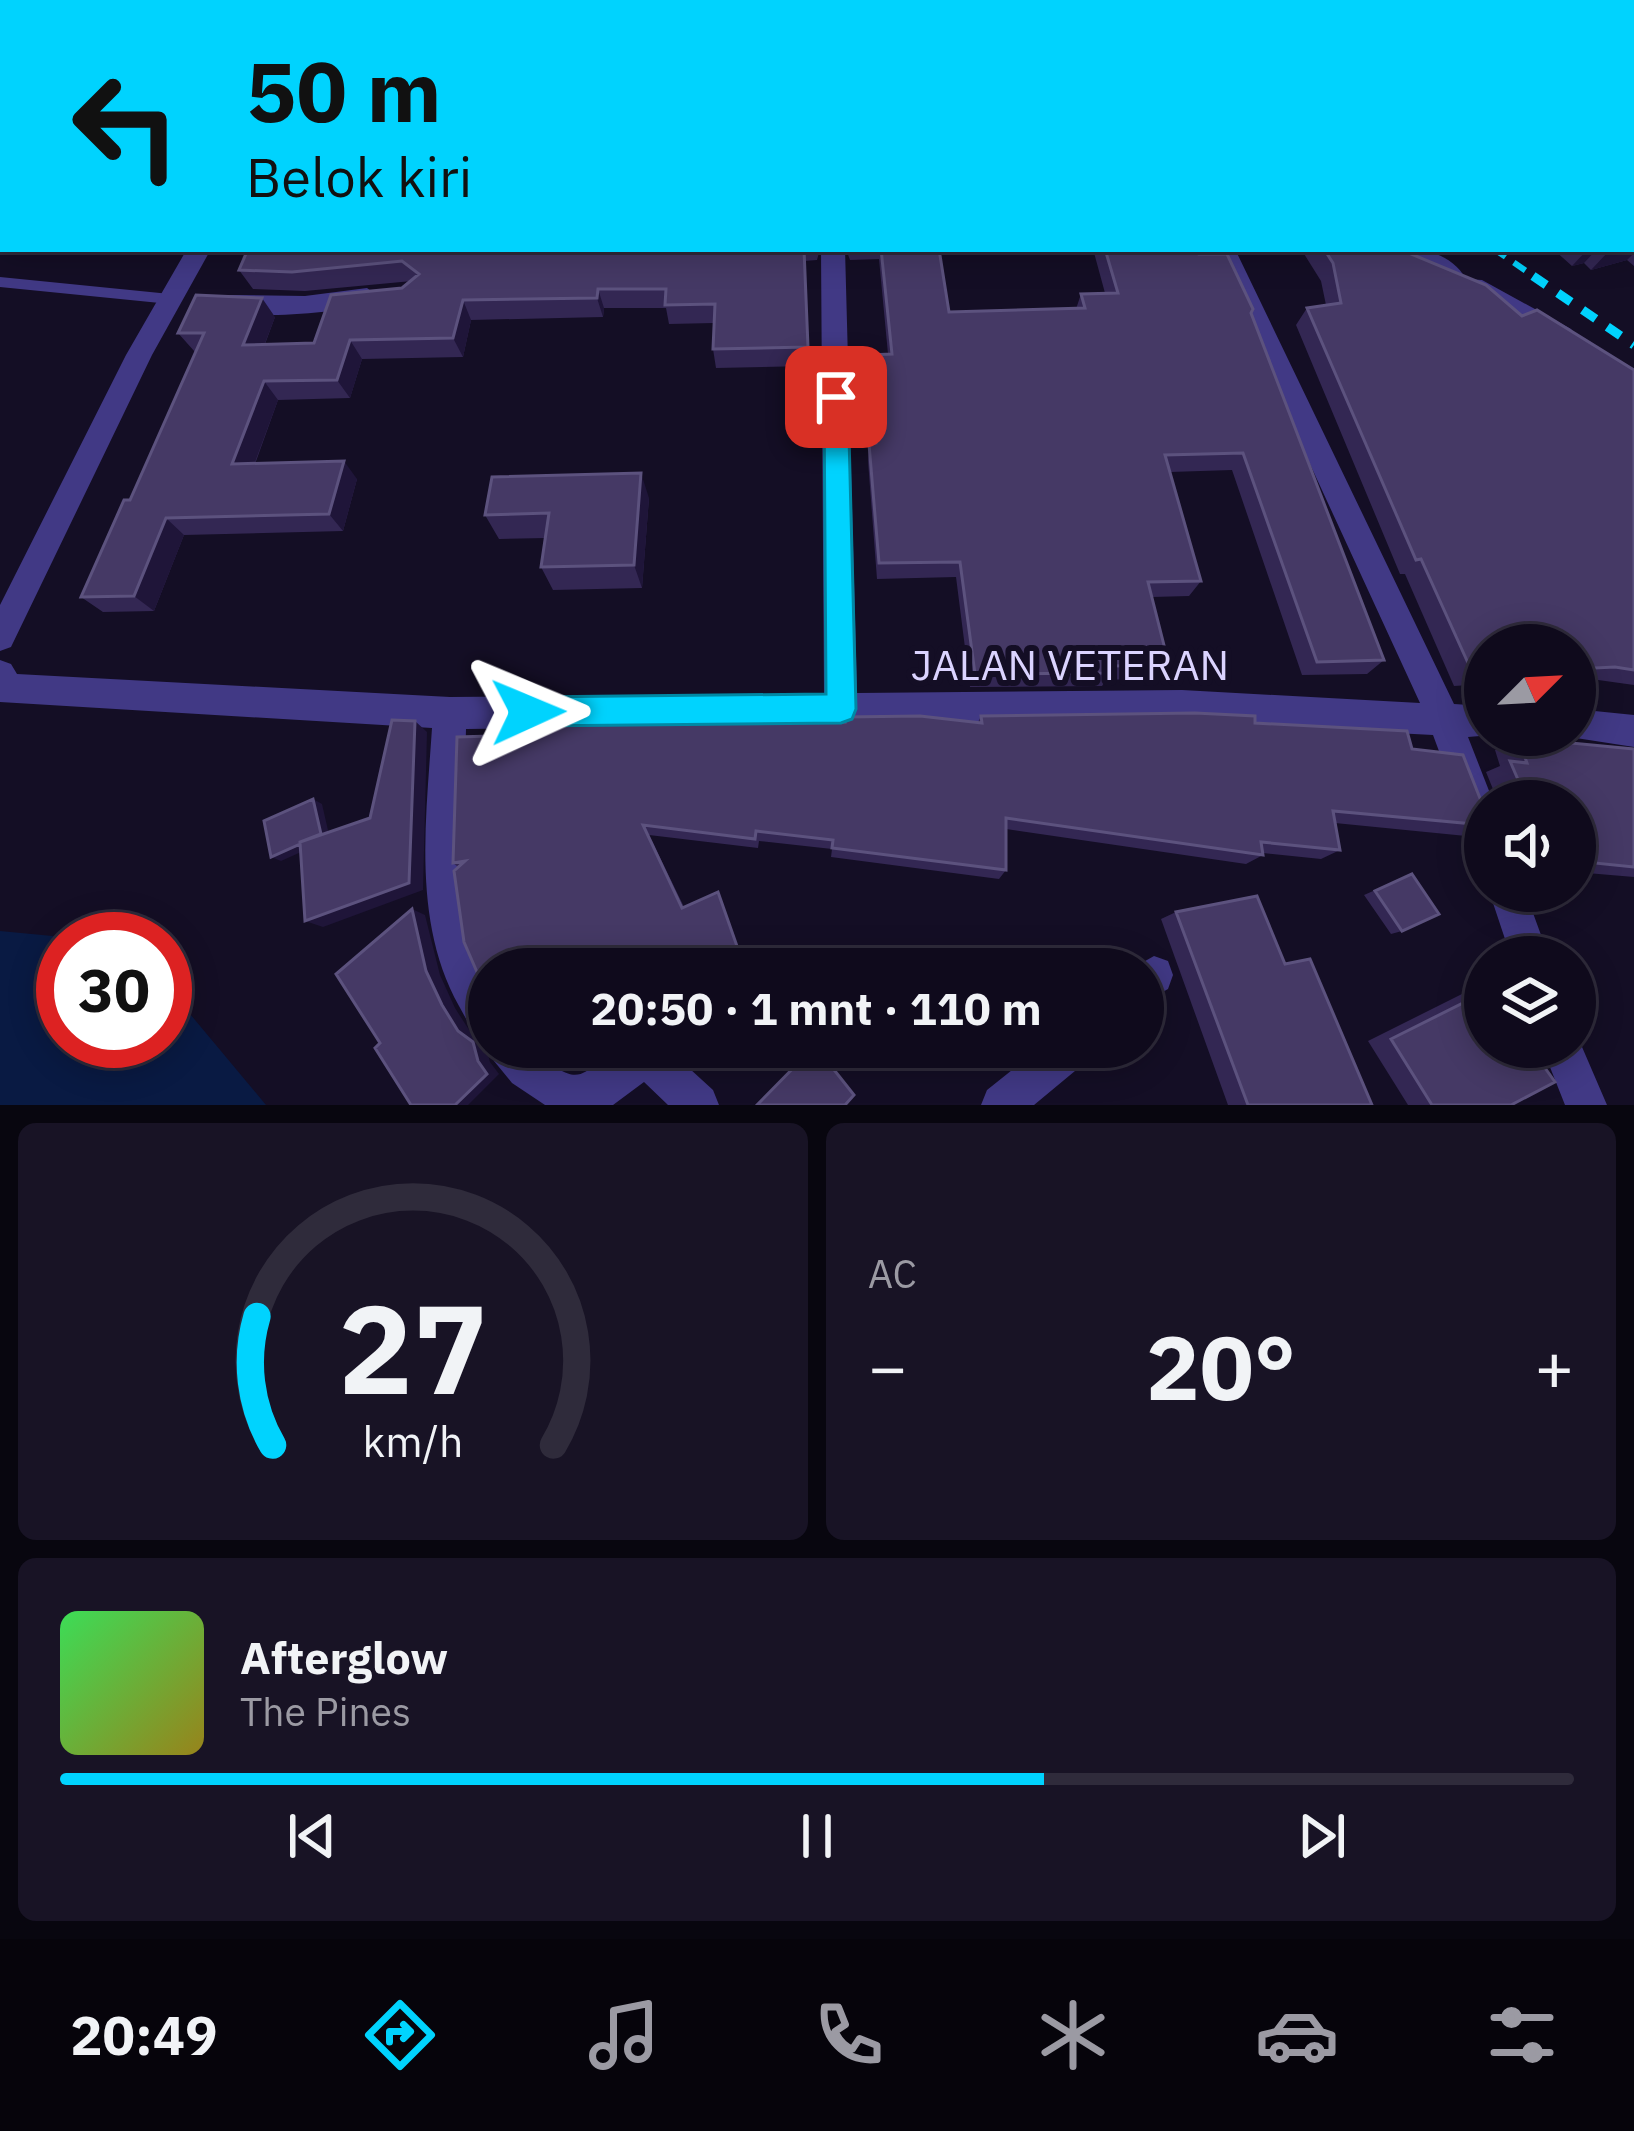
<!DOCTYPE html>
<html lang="id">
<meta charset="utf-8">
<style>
body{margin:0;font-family:"IBM Plex Sans",sans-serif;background:#181325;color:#f1f3f6;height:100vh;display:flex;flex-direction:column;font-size:45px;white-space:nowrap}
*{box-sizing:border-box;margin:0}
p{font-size:39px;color:#9b9aa3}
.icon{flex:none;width:66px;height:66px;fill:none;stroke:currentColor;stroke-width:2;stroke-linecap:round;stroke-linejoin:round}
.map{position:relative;height:1105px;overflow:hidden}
.side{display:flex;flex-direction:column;gap:18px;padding:18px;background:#08060f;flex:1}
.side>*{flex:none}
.guide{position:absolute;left:0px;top:0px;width:1635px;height:252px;box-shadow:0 6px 30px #0003,0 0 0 3px #2f2b3b;background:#00d3fe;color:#111;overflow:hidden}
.needle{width:78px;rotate:66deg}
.controls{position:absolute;left:1464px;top:624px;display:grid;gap:24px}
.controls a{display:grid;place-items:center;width:132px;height:132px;border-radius:50%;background:#0f0a1c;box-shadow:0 6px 30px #0003,0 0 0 3px #2f2b3b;font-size:60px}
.speed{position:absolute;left:36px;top:912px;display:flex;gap:24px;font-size:60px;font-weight:700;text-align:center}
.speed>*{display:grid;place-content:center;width:156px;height:156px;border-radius:50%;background:#0f0a1c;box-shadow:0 6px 30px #0003,0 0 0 3px #2f2b3b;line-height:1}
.speed .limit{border:18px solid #d22;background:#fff;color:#111}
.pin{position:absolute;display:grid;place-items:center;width:102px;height:102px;color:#fff;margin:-51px;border-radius:24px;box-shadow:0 6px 18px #0006}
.me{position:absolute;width:132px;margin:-66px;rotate:89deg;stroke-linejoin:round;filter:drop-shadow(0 0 9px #0008)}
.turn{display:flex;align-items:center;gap:42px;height:252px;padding:0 48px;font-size:54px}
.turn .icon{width:156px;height:156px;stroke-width:2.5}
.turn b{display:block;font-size:84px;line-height:102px}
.big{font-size:90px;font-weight:800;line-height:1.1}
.side .tile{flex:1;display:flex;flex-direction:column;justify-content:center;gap:18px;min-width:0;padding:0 42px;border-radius:18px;background:#181325}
.side .dial{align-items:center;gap:0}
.dial svg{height:312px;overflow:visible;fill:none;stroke:#2f2b3b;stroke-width:7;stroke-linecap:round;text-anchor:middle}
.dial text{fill:#f1f3f6;stroke:none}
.song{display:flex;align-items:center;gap:36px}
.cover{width:144px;height:144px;border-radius:18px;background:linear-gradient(135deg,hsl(130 70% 55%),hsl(50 70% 35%))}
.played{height:12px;border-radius:6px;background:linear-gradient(90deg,#00d3fe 65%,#2f2b3b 65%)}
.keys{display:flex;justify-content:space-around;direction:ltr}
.heat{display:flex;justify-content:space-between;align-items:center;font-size:66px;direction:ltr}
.side .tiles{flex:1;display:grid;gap:18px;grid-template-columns:1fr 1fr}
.tile:last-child{grid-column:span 2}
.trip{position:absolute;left:468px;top:948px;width:696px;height:120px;border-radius:60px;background:#0f0a1c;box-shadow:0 6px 30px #0003,0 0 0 3px #2f2b3b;font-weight:800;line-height:120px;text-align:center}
.dock{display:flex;height:192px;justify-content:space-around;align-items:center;background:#06040b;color:#9b9aa3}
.dock .icon{width:84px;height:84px}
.dock .current{color:#00d3fe}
.dock b{font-size:54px;color:#f1f3f6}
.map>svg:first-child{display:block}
</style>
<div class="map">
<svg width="1634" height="1105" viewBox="0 0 1634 1105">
<rect width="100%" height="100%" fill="#140e25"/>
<!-- water -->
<path fill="#091a43" d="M 0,931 L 84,939 L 63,939 L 63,1041 L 165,1041 L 165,984 L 266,1105 L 0,1105 Z"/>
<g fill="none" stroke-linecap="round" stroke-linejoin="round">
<!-- lane -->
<path fill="#413985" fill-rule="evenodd" d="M 0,277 L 170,294 L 177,299 L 170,304 L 0,287 Z"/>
<!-- street -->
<path fill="#413985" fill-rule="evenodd" d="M 187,249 L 211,249 L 152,355 L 11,647 L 0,651 L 0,605 L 126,355 Z
M 821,249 L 845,249 L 857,693 L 1182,690 L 1420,703 L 1211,249 L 1235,249 L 1454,704 L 1485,706 L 1485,735 L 1492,735 L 1468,737 L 1493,801 L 1485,801 L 1485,845 L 1472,840 L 1433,735 L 1182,722 L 466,729 L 462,872 L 474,949 L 489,983 L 489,1040 C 472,1033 468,1022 459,1006 C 412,922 426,820 432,728 L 0,702 L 0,660 L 11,664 L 17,674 L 450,697 L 824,694 Z
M 1403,249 C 1429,249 1453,256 1466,279 L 1482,280 L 1571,329 L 1575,336 L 1562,345 L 1553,343 L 1464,292 L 1461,285 L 1446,284 Z
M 367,288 L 379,297 L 376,303 C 347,311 235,325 218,304 L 230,295 L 305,296 Z
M 1575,709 L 1634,715 L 1634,747 L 1563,736 L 1575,735 Z
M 1489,891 L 1525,891 L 1549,957 L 1511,957 Z
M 1154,956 L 1168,961 L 1173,975 L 1168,989 L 1143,1003 L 1143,969 L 1131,969 Z
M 1576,1033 L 1607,1105 L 1565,1105 L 1542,1047 L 1575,1047 Z
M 489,1045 L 534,1047 C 587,1103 584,1059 626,1047 C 637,1044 654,1047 666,1047 L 713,1090 L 719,1105 L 668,1105 L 644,1082 L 613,1105 L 545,1105 L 512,1083 L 494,1061 Z
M 1041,1047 L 1093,1047 L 1087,1061 L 1034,1105 L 981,1105 L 987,1090 Z"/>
<!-- rail-far1 -->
<path stroke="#00d3fe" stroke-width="6" stroke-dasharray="14 10" stroke-linecap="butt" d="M 1131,0 L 1135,3
M 1494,249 L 1538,279"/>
<!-- rail -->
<path stroke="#00d3fe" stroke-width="9" stroke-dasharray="16 14" stroke-linecap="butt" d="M 1533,276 L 1634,345"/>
</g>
<!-- wall -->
<path fill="#332753" d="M 1634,132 L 1634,266 L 1627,260 L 1591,270 L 1584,263 L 1572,266 L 1553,249 L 1632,249 Z
M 248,249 L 820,249 L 817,260 L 804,261 L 808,366 L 716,368 L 713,349 L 714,323 L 669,324 L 666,308 L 604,308 L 603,317 L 471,320 L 463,357 L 362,359 L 350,398 L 278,400 L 255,464 L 357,479 L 343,531 L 184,535 L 154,611 L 103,612 L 81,597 L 130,500 L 195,352 L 178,333 L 275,317 L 265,344 L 314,343 L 412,281 L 305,291 L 253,289 L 239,270 Z
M 846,249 L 994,249 L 993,254 L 940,255 L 949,312 L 1076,309 L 1081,294 L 1105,293 L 1093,249 L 1198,249 L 1199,254 L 1251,313 L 1384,660 L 1367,674 L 1302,675 L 1232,470 L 1170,472 L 1201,581 L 1189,596 L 1152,597 L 1169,665 L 1158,678 L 1106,680 L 1102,686 L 970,687 L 956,577 L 877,579 L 868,461 L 869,444 L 874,444 L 868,373 L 869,355 L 888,354 L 879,259 L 850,260 Z
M 1301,249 L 1399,249 L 1522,316 L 1634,370 L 1634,685 L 1591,679 L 1575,680 L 1575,645 L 1485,645 L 1485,684 L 1454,686 L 1405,574 L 1400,574 L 1296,325 L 1307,308 L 1326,305 L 1321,281 Z
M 649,498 L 642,588 L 553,590 L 541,567 L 546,538 L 499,539 L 485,515 Z
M 981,716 L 1255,723 L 1412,749 L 1485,811 L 1485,828 L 1466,836 L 1335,823 L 1340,850 L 1321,859 L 1263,853 L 1263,855 L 1246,864 L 1006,829 L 1006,870 L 999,879 L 831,857 L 832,849 L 759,841 L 758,848 L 649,835 L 684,907 L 721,899 L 480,979 L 458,867 L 453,863 L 845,722 L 978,722 Z
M 1518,738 L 1634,749 L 1634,877 L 1575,872 L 1575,801 L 1495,801 L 1497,799 L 1486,772 L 1500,766 L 1495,750 Z
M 1412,874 L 1402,931 L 1391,934 L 1364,895 Z
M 1176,912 L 1285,964 L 1372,1105 L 1228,1105 L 1161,919 Z
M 1485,990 L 1485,1047 L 1511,1105 L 1408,1105 L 1368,1041 L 1464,993 Z"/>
<!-- shaded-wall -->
<path fill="#1f1539" d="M 1632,245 L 1634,245 L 1634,253 L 1627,260 L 1591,270 L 1608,252 L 1618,249 L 1632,249 Z
M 1588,249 L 1597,249 L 1584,263 L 1572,266 Z
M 598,289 L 604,308 L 603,317 L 597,298 Z
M 262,298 L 275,317 L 257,364 L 243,345 Z
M 463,300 L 471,320 L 463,357 L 453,338 Z
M 350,340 L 362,359 L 350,398 L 337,380 Z
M 264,381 L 278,400 L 248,481 L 232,464 Z
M 344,461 L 357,479 L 343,531 L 329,514 Z
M 641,473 L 649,498 L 642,588 L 634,565 Z
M 166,518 L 184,535 L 154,611 L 134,596 Z
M 415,721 L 427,732 L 423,890 L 323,927 L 305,921 L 409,883 Z
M 313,799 L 322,804 L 330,839 L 281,861 L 271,857 Z
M 643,825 L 649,835 L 687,915 L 682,908 Z
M 412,909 L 425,915 L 440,975 L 455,1008 L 471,1033 L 485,1043 L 490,1062 L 499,1074 L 468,1105 L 455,1105 L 478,1061 L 442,1005 L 426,971 Z
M 604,1047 L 616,1047 L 599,1056 L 589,1055 Z"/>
<!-- building -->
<path fill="#453965" stroke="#5c527e" stroke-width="3" d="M 1632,132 L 1634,132 L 1634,245 L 1632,245 Z
M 248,249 L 804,249 L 808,347 L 713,349 L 715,304 L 665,305 L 666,289 L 598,289 L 597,298 L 463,300 L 453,338 L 350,340 L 337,380 L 264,381 L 232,464 L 344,461 L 329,514 L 166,518 L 134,596 L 81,597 L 124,500 L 130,500 L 204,333 L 178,333 L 196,295 L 262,298 L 243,345 L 314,343 L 331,295 L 402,288 L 419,274 L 402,261 L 292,272 L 239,270 Z
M 881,249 L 939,249 L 949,312 L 1085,308 L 1081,294 L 1118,293 L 1105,249 L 1198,249 L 1199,254 L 1227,254 L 1253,309 L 1251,313 L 1384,660 L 1317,662 L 1243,453 L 1165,455 L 1201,581 L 1148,582 L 1169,665 L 1111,666 L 1111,673 L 975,674 L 960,562 L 879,563 L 869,444 L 876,443 L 869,355 L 892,354 Z
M 1324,249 L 1399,249 L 1486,285 L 1522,316 L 1537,310 L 1634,370 L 1634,670 L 1615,667 L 1575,669 L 1575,645 L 1485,645 L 1485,673 L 1473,674 L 1421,559 L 1416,560 L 1307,308 L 1341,303 L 1333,263 Z
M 641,473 L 634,565 L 541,567 L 549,513 L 485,515 L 492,477 Z
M 1195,713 L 1255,716 L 1255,723 L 1407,731 L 1412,749 L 1463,755 L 1485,811 L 1485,825 L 1333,811 L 1340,850 L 1261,842 L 1263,855 L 1006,818 L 1006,870 L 832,848 L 833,840 L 756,831 L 755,839 L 643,825 L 682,908 L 718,892 L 745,969 L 489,969 L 489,1027 L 479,1032 L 480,979 L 464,942 L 454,871 L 465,861 L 453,863 L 457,737 L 530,735 L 532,720 L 800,717 L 845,722 L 845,717 L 920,716 L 982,723 L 981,716 Z
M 392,720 L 415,721 L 409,883 L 305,921 L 300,842 L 370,818 Z
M 1518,738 L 1634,749 L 1634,867 L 1575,861 L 1575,801 L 1514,801 L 1514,795 L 1522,789 L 1510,761 L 1527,763 Z
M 313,799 L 321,834 L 300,842 L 300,844 L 271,857 L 264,821 Z
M 1412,874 L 1439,914 L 1402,931 L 1375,891 Z
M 1257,896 L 1285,964 L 1310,959 L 1372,1105 L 1248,1105 L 1176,912 Z
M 412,909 L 426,971 L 442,1005 L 458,1031 L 473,1042 L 478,1061 L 487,1074 L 455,1105 L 411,1105 L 375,1048 L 380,1043 L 336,974 Z
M 1485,992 L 1485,1047 L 1530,1047 L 1555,1082 L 1511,1105 L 1432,1105 L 1391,1039 Z
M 586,1047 L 604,1047 L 589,1055 Z
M 814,1047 L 816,1047 L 854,1095 L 845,1105 L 757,1105 Z"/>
<!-- route -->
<path fill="#00d3fe" stroke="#0089a5" stroke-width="3" d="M 836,388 L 848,397 L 856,709 L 852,719 L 841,723 L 528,726 L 517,722 L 513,712 L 517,701 L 528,697 L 826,694 L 824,397 Z"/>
<g text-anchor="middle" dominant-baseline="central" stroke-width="12" stroke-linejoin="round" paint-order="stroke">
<!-- street labels -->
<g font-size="42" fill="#dbd3ff" stroke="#140e25">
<text x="1070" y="664">JALAN VETERAN</text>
</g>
</g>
</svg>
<div class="controls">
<a><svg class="needle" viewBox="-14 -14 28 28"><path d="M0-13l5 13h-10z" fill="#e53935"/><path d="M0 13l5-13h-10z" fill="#9b9aa3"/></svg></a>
<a><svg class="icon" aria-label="sound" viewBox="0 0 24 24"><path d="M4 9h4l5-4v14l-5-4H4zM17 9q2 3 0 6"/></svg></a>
<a><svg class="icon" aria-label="layers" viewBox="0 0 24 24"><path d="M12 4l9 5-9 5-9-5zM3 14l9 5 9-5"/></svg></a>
</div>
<div class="speed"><div class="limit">30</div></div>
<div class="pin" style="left:836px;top:397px;background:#d93025"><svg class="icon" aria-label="arrive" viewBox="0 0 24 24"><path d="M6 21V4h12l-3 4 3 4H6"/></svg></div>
<svg class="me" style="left:528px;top:712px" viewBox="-20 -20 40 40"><path d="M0-17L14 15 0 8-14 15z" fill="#00d3fe" stroke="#fff" stroke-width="4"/></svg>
<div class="trip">20:50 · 1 mnt · 110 m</div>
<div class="guide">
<div class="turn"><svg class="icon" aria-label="left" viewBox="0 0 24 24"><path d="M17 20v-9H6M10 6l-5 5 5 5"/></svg><div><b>50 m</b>Belok kiri</div></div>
</div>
</div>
<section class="side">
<div class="tiles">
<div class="tile dial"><svg viewBox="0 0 100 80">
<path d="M14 69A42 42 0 1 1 86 69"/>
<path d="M14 69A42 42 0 0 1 10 36" stroke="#00d3fe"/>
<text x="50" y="56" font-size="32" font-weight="700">27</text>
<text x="50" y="72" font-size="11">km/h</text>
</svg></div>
<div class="tile"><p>AC</p>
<div class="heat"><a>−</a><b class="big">20°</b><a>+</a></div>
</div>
<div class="tile">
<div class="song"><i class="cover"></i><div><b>Afterglow</b><p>The Pines</p></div></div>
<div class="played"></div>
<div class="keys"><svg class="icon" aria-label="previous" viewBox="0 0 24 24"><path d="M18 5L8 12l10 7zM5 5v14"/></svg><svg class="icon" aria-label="pause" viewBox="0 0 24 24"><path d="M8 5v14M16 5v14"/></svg><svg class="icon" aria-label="next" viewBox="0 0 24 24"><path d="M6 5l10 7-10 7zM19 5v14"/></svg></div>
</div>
</div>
</section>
<nav class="dock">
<b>20:49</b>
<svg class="icon current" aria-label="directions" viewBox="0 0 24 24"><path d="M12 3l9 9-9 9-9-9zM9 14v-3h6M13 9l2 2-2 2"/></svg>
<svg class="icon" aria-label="music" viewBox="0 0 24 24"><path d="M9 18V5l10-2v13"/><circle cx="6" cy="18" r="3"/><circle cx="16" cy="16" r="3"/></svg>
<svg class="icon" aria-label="phone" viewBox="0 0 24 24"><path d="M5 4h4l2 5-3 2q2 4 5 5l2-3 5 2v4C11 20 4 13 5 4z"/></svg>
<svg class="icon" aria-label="climate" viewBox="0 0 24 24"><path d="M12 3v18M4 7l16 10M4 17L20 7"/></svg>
<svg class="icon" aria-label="car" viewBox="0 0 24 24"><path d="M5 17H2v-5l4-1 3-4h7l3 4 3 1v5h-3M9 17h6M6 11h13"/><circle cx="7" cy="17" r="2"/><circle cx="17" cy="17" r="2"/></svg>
<svg class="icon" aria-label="filters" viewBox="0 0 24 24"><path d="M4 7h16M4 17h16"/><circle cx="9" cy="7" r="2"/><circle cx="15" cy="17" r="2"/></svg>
</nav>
